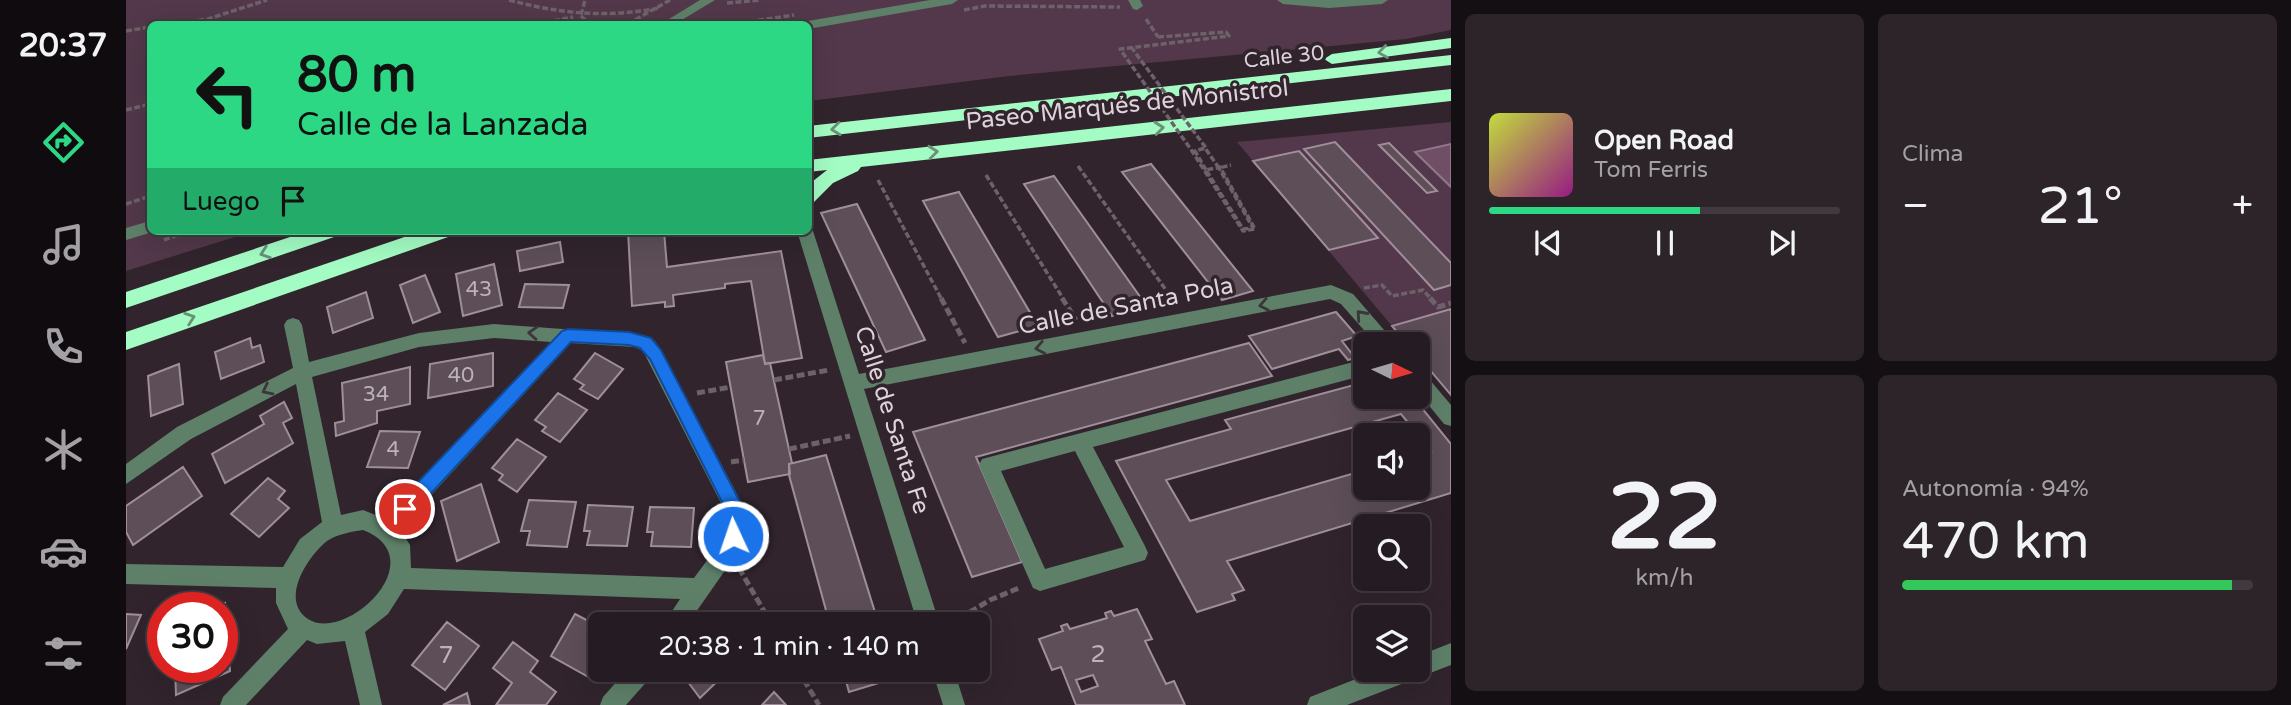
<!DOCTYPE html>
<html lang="es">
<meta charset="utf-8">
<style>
body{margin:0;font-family:"Varela Round",sans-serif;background:#2d242a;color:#f1f3f6;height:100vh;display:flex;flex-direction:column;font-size:26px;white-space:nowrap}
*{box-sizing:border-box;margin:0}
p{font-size:23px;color:#a3a1a5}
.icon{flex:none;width:38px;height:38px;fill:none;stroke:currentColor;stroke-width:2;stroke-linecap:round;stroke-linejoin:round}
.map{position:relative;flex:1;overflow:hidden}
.side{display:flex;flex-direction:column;gap:14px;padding:14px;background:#140f13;width:840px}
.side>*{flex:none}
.guide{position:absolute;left:21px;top:21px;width:665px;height:214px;border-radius:10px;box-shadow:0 7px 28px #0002,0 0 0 2px #423940;background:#2cd884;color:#111;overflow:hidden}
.needle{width:46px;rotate:95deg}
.fabs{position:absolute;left:1227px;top:332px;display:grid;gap:14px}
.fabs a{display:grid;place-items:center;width:77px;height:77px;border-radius:10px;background:#251b22;box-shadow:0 7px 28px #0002,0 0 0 2px #423940;font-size:35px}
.speed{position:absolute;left:21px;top:592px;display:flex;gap:14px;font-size:35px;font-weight:700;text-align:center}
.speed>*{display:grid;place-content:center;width:91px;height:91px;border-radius:50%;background:#251b22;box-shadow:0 7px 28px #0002,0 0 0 2px #423940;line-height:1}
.speed .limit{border:10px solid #d22;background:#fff;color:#111}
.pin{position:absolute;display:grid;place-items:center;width:60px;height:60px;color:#fff;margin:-30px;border:4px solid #fff;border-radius:50%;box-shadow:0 2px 7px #0007}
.me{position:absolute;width:77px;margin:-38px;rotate:357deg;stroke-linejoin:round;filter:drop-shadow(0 0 5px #0008)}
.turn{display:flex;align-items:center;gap:24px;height:147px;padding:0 35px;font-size:32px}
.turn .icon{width:91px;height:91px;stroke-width:2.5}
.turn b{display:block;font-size:49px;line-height:60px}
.then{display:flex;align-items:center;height:66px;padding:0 35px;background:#0003;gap:14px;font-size:26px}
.big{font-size:52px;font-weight:600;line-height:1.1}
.side .tile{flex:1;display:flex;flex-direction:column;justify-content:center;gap:10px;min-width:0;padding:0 24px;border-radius:10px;background:#2d242a}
.side .dial{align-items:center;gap:0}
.dial b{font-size:91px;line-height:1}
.song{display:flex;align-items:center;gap:21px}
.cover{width:84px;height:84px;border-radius:10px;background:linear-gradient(135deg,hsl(70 70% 55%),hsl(310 70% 35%))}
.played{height:7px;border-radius:4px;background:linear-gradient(90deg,#2cd884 60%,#423940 60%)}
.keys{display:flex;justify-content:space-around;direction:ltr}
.heat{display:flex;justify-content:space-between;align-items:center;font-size:38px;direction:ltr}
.charge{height:10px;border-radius:5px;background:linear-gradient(90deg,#34c759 94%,#423940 0)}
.side .tiles{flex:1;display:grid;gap:14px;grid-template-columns:repeat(2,1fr)}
.trip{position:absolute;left:462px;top:612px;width:402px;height:70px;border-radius:10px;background:#251b22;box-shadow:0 7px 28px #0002,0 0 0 2px #423940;font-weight:600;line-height:70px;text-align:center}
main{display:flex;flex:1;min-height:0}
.menu{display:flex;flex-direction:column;width:126px;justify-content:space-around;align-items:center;background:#0f0b0e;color:#a3a1a5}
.menu .icon{width:49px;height:49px}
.menu .active{color:#2cd884}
.menu b{font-size:32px;color:#f1f3f6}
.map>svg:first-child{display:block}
</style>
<main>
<nav class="menu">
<b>20:37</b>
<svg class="icon active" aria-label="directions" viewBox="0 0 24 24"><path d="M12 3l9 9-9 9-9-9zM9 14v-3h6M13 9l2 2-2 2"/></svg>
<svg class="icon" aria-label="music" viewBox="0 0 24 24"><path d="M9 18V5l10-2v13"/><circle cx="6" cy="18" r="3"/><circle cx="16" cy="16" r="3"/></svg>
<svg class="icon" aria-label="phone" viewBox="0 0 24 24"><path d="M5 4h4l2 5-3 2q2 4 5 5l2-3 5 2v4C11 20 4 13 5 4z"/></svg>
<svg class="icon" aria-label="climate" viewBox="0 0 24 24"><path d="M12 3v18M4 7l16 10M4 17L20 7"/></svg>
<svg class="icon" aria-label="car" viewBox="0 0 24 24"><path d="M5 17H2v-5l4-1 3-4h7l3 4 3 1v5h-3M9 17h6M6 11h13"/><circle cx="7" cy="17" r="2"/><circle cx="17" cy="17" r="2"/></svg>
<svg class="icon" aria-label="filters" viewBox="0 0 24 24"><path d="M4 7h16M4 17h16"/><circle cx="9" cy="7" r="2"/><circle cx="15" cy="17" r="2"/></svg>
</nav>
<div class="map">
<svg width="1325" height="705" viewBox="0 0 1325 705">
<rect width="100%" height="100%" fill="#31242d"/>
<!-- green -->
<path fill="#52384a" d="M 0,0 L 1325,0 L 1325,30 L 1280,39 L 883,76 L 683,101 L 682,24 L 24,24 L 24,231 L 128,231 L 0,271 Z
M 1325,122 L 1325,395 L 1292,356 L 1292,345 L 1266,326 L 1111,142 Z"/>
<!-- water -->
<path fill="#704f66" stroke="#917788" stroke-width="2" d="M 1325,144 L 1325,187 L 1289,152 Z"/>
<!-- building -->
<path fill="#5d4e58" stroke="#a08f9a" stroke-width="2" fill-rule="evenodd" d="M 1209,142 L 1325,263 L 1325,285 L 1308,290 L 1178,149 Z
M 1263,143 L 1311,191 L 1301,193 L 1253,145 Z
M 1173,151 L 1252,238 L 1203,250 L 1127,161 Z
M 1025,164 L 1127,291 L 1096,300 L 996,172 Z
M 928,176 L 1020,305 L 986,316 L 898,184 Z
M 833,192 L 912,326 L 872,337 L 797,201 Z
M 731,204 L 799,340 L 760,352 L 695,213 Z
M 502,231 L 538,231 L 541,267 L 655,251 L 676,358 L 639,364 L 625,281 L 599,284 L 599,288 L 547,295 L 548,306 L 539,307 L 539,302 L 506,306 Z
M 434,242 L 437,262 L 394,271 L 391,251 Z
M 368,264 L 376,305 L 337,316 L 330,274 Z
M 299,275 L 314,312 L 287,323 L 274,285 Z
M 399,284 L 443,285 L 437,308 L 393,307 Z
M 240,292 L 247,318 L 207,333 L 201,307 Z
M 1325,309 L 1325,395 L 1292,356 L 1292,345 L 1282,345 L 1266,326 Z
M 1210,312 L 1231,336 L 1216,341 L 1229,358 L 1222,360 L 1213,349 L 1146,369 L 1123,336 Z
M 124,338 L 126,348 L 134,345 L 138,362 L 95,379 L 89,352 Z
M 1123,343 L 1146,376 L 850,457 L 896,562 L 846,577 L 787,432 Z
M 367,353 L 367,386 L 302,398 L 304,364 Z
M 469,353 L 497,369 L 472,399 L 454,389 L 458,385 L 448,379 Z
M 637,355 L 639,364 L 644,363 L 666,463 L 663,464 L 664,474 L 622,482 L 600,362 Z
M 53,364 L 57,404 L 25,416 L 22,376 Z
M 284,367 L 284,404 L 251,411 L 251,423 L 210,436 L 209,423 L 218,421 L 216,383 Z
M 1239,382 L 1239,397 L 1287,397 L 1325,444 L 1325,493 L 1101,561 L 1118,590 L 1106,594 L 1109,600 L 1071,612 L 990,461 L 1105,429 L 1099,420 ZM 1275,414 L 1305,451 L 1292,455 L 1292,488 L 1239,488 L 1239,470 L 1064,521 L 1040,480 Z
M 432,393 L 461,410 L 434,442 L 416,431 L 420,427 L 409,420 Z
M 158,402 L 166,418 L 157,423 L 167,443 L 99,483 L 86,454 L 138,424 L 134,416 Z
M 254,431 L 294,432 L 282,468 L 241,467 Z
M 391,439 L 420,457 L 391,492 L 373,480 L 377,475 L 366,468 Z
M 700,455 L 753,625 L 704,625 L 663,475 L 663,464 Z
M 57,467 L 76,496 L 7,545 L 0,532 L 0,506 Z
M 142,478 L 159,491 L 152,499 L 163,508 L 133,537 L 105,514 Z
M 355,484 L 373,542 L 331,561 L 315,501 Z
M 403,500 L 450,502 L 441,547 L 401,545 L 404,531 L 395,531 Z
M 462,505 L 507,507 L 501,546 L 461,545 L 464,531 L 458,531 Z
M 524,507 L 568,508 L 565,547 L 525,546 L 527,532 L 521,532 Z
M 99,603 L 104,671 L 50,695 L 49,667 L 96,667 L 96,607 L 88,607 Z
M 1011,609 L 1026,639 L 1019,641 L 1040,684 L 1048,681 L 1059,705 L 950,705 L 935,667 L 926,670 L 913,639 L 937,631 L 935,626 L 941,624 L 944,629 L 981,618 L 979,613 L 985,611 L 988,616 ZM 967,675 L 972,686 L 955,692 L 950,680 Z
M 0,614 L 15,615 L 0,649 Z
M 449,614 L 474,627 L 474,665 L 466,679 L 425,656 Z
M 321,622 L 353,646 L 319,690 L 286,665 Z
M 387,642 L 412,661 L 404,672 L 430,692 L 420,705 L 370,705 L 386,683 L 367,668 Z
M 553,670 L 603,670 L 574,698 Z
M 717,670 L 767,670 L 769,678 L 723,692 Z
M 648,692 L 660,705 L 636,705 Z
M 341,693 L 344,705 L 317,705 Z"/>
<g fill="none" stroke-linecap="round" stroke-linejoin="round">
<!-- path-far1 -->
<path stroke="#6e626a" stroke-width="3.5" stroke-dasharray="6 2.5" stroke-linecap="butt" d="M 383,0 C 435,14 481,18 534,8
M 601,3 L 635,0
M 838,10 L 859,6 L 994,7
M 455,15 L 459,0
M 455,16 L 464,24
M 1020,19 L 1032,37
M 47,24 L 82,19 L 141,0
M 411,24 L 447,17
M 502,24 L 544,0
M 607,24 L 668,15
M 0,31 L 24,27
M 0,110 L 24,104
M 952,166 L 1047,300
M 1080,170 L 1069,151 L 1079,148 L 1093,168 L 1105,165
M 860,175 L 938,300
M 752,180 L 816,300
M 0,204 L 24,196
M 38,240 L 63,231
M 1238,288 L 1256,285 L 1266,296 L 1297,290 L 1306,300"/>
<!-- path -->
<path stroke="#6e626a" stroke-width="5" stroke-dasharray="8 3.5" stroke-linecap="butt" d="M 815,298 L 839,343
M 936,298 L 950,320
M 1045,298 L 1048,302
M 1304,298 L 1312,307 L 1325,303
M 648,380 L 703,370
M 571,393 L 605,387
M 663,449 L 724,436
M 605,462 L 618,460
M 613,568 L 646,625
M 824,624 L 864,600 L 893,588
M 672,670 L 693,705"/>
<!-- minor -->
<path fill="#5e8069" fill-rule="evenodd" d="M 574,0 L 589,0 L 549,24 L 535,24 Z
M 804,0 L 832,0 L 826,4 L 682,29 L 682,24 L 676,24 L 682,21 Z
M 1002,0 L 1014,0 L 1017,6 L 1011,10 L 1007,9 Z
M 1151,0 L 1262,0 L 1256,4 L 1203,8 L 1157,4 Z
M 24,221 L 24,231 L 30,231 L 0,240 L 0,228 Z
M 682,226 L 687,231 L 733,374 L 1205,285 L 1227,294 L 1271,345 L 1251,345 L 1215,304 L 1204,299 L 738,389 L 814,625 L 792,625 L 671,231 L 682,231 Z
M 167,318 L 173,320 L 176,325 L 183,362 L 293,333 L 368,324 L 518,335 L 529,341 L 535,350 L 614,500 L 620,517 L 609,556 L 561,625 L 537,625 L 554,599 L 278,589 L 262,614 L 239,632 L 256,705 L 234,705 L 219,641 L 191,644 L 181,640 L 120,705 L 94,705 L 97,697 L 162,629 L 150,603 L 150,588 L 0,584 L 0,564 L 157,567 L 174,539 L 196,522 L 170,384 L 65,439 L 0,484 L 0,464 L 51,427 L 167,368 L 158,325 L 161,320 ZM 368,338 L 425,342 L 257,518 L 237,510 L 215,515 L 186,377 L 293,347 ZM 445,343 L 509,347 L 517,351 L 595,503 C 606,533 585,555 568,578 L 285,568 L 284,545 L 274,529 ZM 237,530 C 309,558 221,644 182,619 C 153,600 182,556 201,541 C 212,534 224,532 237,530 Z
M 1239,359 L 1239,375 L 967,447 L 1019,546 L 1022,553 L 1019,560 L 914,591 L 907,588 L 853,465 L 856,459 ZM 949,451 L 998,547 L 919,569 L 875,471 Z
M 1292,371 L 1298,373 L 1325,405 L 1325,426 L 1318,424 L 1292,392 Z
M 1325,643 L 1325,665 L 1221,705 L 1181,705 L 1184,697 L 1253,670 L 1292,670 L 1292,656 Z
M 501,670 L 527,670 L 524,678 L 500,705 L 474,705 L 477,697 Z
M 806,670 L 828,670 L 839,705 L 817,705 Z"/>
<!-- highway -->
<path fill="#a3fcc3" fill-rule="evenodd" d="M 1325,38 L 1325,48 L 1206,64 L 1198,59 L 1206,54 Z
M 1325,55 L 1325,65 L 682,138 L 682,126 Z
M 1325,89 L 1325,101 L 735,167 L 732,171 L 707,183 L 688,202 L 682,204 L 682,185 L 701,170 L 682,172 L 682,160 Z
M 182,231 L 213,231 L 211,236 L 0,308 L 0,292 Z
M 296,231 L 327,231 L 325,236 L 0,350 L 0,332 Z"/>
<!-- path-bridge -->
<path stroke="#6e626a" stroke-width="3.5" stroke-dasharray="6 2.5" stroke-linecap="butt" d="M 1032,37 L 1100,32 L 1103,36 L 994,49 L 1066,151 L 1117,231 L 1129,229 L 1094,167 L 1080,170 L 1117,229 L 1127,228 L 1093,168
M 1005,47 L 1080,148"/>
</g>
<!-- one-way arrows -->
<defs><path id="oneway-chevron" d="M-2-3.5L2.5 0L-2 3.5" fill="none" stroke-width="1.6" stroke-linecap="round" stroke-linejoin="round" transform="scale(1.75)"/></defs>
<g stroke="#6a9078">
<use href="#oneway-chevron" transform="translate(1257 52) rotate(172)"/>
<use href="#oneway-chevron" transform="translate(1033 128) rotate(-6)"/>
<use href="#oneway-chevron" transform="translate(710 129) rotate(174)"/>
<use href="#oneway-chevron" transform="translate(807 152) rotate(-6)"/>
<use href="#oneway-chevron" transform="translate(139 253) rotate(161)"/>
<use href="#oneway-chevron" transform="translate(64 318) rotate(-19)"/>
</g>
<g stroke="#3a3639">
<use href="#oneway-chevron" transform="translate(1138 305) rotate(169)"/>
<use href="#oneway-chevron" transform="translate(1235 315) rotate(-132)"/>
<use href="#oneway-chevron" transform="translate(407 333) rotate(-176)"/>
<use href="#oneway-chevron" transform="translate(914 348) rotate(169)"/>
<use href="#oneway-chevron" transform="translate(141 390) rotate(153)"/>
</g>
<!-- route -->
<path fill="#1a73e8" stroke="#114b97" stroke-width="2" d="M 442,329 L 503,332 L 525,338 L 535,350 L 613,500 L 619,517 L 614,543 L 607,545 L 601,543 C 596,532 600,517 596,502 L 524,359 L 514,348 L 503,345 L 445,342 L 285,515 L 279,517 L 273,515 L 270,509 L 273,502 L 436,331 Z"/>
<g text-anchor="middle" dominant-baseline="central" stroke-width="7" stroke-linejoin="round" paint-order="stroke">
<!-- far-street labels -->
<g font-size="21" fill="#ddd3d9" stroke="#31242d">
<text transform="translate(1158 57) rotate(-6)">Calle 30</text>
</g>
<!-- number labels -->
<g font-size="21" fill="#bdb2b9">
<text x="353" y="289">43</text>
<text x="335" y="375">40</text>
<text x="250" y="394">34</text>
<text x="633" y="418">7</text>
<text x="267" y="449">4</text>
</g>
<!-- street labels -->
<g font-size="24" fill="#ddd3d9" stroke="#31242d">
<text transform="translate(1001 105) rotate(-6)">Paseo Marqués de Monistrol</text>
<text transform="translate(1000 306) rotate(-11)">Calle de Santa Pola</text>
<text transform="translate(766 420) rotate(72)">Calle de Santa Fe</text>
</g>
<!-- near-number labels -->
<g font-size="24" fill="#bdb2b9">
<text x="972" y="654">2</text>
<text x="320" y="655">7</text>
</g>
</g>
</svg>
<div class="fabs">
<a><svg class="needle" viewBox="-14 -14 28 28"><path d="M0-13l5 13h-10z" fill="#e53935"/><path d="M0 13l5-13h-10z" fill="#a3a1a5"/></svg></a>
<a><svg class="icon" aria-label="sound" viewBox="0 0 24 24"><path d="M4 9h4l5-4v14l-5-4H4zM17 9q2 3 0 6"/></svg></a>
<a><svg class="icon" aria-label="search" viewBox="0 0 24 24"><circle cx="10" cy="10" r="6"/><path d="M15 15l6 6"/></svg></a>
<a><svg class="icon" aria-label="layers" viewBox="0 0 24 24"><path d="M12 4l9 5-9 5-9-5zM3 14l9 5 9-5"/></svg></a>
</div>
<div class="speed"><div class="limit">30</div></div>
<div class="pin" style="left:279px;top:509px;background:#d93025"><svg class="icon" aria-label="arrive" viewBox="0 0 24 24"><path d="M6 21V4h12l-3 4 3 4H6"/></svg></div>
<svg class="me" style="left:607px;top:536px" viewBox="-20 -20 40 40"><circle r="17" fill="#1a73e8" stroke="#fff" stroke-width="3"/><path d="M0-11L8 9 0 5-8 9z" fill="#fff"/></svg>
<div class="trip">20:38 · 1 min · 140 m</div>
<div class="guide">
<div class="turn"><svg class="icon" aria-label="left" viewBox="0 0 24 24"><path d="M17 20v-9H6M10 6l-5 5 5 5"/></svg><div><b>80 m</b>Calle de la Lanzada</div></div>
<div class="then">Luego<svg class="icon" aria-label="arrive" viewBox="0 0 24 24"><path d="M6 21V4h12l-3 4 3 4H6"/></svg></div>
</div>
</div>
<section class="side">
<div class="tiles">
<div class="tile">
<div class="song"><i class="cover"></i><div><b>Open Road</b><p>Tom Ferris</p></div></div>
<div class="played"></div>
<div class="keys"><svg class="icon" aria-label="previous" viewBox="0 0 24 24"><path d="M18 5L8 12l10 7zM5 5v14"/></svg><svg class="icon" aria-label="pause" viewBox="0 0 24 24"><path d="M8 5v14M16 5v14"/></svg><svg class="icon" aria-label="next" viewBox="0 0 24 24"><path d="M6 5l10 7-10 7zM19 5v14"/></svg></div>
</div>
<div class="tile"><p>Clima</p>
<div class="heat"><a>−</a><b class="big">21°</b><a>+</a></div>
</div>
<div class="tile dial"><b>22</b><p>km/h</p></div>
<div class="tile"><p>Autonomía · 94%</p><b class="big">470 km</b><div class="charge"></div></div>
</div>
</section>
</main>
